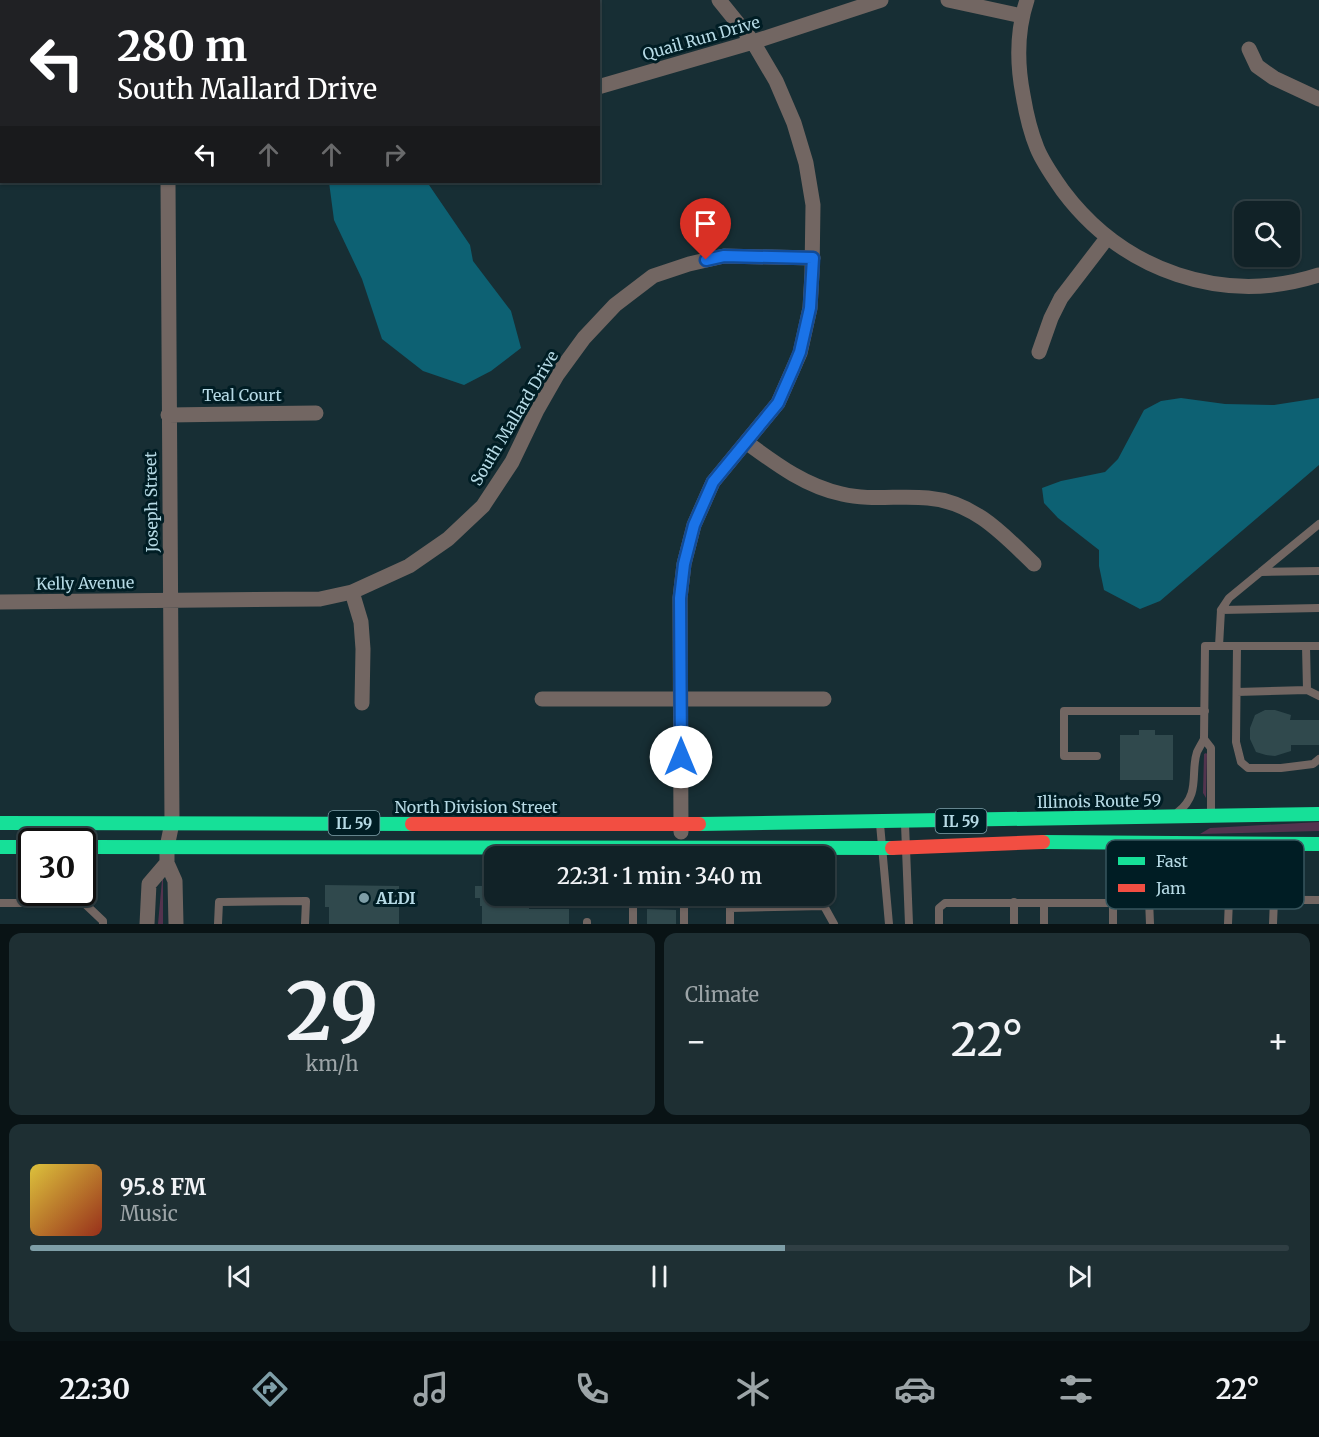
<!DOCTYPE html>
<meta charset="utf-8">
<style>
body{margin:0;font-family:Merriweather,serif;background:#1e2f33;color:#f1f3f6;height:100vh;display:flex;flex-direction:column;font-size:22px;white-space:nowrap}
*{box-sizing:border-box;margin:0}
p{font-size:20px;color:#9ca4a7}
.icon{flex:none;width:33px;height:33px;fill:none;stroke:currentColor;stroke-width:2;stroke-linecap:round;stroke-linejoin:round}
.map{position:relative;height:924px;overflow:hidden}
.side{display:flex;flex-direction:column;gap:9px;padding:9px;background:#091315;flex:1}
.side>*{flex:none}
.top-card{position:absolute;left:0px;top:0px;width:600px;height:183px;box-shadow:0 2px 4px #0004,0 0 0 2px #303f44;background:#202124;color:#fff;overflow:hidden}
.buttons{position:absolute;left:1234px;top:201px;display:grid;gap:12px}
.buttons a{display:grid;place-items:center;width:66px;height:66px;border-radius:12px;background:#112227;box-shadow:0 2px 4px #0004,0 0 0 2px #303f44;font-size:30px}
.speed{position:absolute;left:18px;top:828px;display:flex;gap:12px;font-size:30px;font-weight:700;text-align:center}
.speed>*{display:grid;place-content:center;width:78px;height:78px;border-radius:50%;background:#112227;box-shadow:0 2px 4px #0004,0 0 0 2px #303f44;line-height:1}
.speed .limit{border:3px solid #111;border-radius:9px;background:#fff;color:#111}
.pin{position:absolute;display:grid;place-items:center;width:51px;height:51px;color:#fff;margin:-62px -26px;border-radius:50% 50% 50% 0;rotate:-45deg;box-shadow:0 0 6px #0007}
.pin .icon{rotate:45deg}
.me{position:absolute;width:66px;margin:-33px;rotate:0deg;stroke-linejoin:round;filter:drop-shadow(0 0 4px #0008)}
.turn{display:flex;align-items:center;gap:21px;height:126px;padding:0 18px;font-size:27px}
.turn .icon{width:78px;height:78px;stroke-width:2.5}
.turn b{display:block;font-size:42px;line-height:51px}
.lanes{display:flex;align-items:center;height:57px;padding:0 18px;background:#0003;justify-content:center;gap:30px;direction:ltr}
.lanes .off{opacity:.35}
.big{font-size:45px;font-weight:600;line-height:1.1}
.side .card{flex:1;display:flex;flex-direction:column;justify-content:center;gap:9px;min-width:0;padding:0 21px;border-radius:12px;background:#1e2f33}
.side .dial{align-items:center;gap:0}
.dial b{font-size:78px;line-height:1}
.song{display:flex;align-items:center;gap:18px}
.cover{width:72px;height:72px;border-radius:9px;background:linear-gradient(135deg,hsl(50 70% 55%),hsl(10 70% 35%))}
.played{height:6px;border-radius:3px;background:linear-gradient(90deg,#7e9ea7 60%,#303f44 60%)}
.keys{display:flex;justify-content:space-around;direction:ltr}
.heat{display:flex;justify-content:space-between;align-items:center;font-size:33px;direction:ltr}
.side .tiles{flex:1;display:grid;gap:9px;grid-template-columns:1fr 1fr}
.card:last-child{grid-column:span 2}
.trip{position:absolute;left:484px;top:846px;width:351px;height:60px;border-radius:12px;background:#112227;box-shadow:0 2px 4px #0004,0 0 0 2px #303f44;font-weight:600;line-height:60px;text-align:center}
.tab-bar{display:flex;height:96px;justify-content:space-around;align-items:center;background:#070e10;color:#9ca4a7}
.tab-bar .icon{width:42px;height:42px}
.tab-bar .current{color:#7e9ea7}
.tab-bar b{font-size:27px;color:#f1f3f6}
.map>svg:first-child{display:block}
</style>
<div class="map">
<svg width="1319" height="924" viewBox="0 0 1319 924">
<rect width="100%" height="100%" fill="#172e34"/>
<!-- green -->
<path fill="#53334e" d="M 1206,753 L 1207,754 L 1206,798 L 1203,793 L 1204,754 Z
M 1319,822 L 1319,831 L 1200,834 L 1210,828 Z
M 163,879 L 163,924 L 158,924 L 162,880 Z"/>
<!-- water -->
<path fill="#0d6173" d="M 329,182 L 427,182 L 470,245 L 473,261 L 511,311 L 521,348 L 491,371 L 464,385 L 423,371 L 382,339 L 362,279 L 334,220 Z
M 1181,398 L 1225,404 L 1274,405 L 1319,398 L 1319,465 L 1160,601 L 1140,609 L 1104,590 L 1099,566 L 1099,550 L 1058,518 L 1044,503 L 1042,488 L 1061,481 L 1105,472 L 1118,459 L 1144,410 L 1161,401 Z"/>
<!-- building -->
<path fill="#30494d" d="M 1265,710 L 1275,710 L 1291,715 L 1290,720 L 1319,720 L 1319,745 L 1291,745 L 1291,751 L 1275,756 L 1266,755 L 1256,752 L 1250,739 L 1250,728 L 1255,715 Z
M 1139,730 L 1155,730 L 1155,735 L 1173,735 L 1173,780 L 1120,780 L 1120,735 L 1139,735 Z
M 325,885 L 399,886 L 399,924 L 329,924 L 329,907 L 325,907 Z
M 475,886 L 495,886 L 495,896 L 529,896 L 529,909 L 569,909 L 569,924 L 482,924 L 482,906 L 480,906 L 480,898 L 475,898 Z
M 647,909 L 676,910 L 676,924 L 647,924 Z"/>
<g fill="none" stroke-linecap="round" stroke-linejoin="round">
<!-- lane -->
<path stroke="#726662" stroke-width="8" d="M 1261,572 L 1319,571
M 1221,610 L 1229,598 L 1319,524
M 1219,646 L 1221,610 L 1319,608
M 1237,646 L 1236,742 L 1241,762 L 1248,768 L 1281,768 L 1313,764 L 1319,759
M 1306,646 L 1307,690 L 1319,696
M 1237,692 L 1307,690
M 1204,739 L 1211,748 L 1211,813
M 1097,756 L 1064,756 L 1064,711 L 1205,711
M 1178,812 C 1201,794 1190,773 1197,752 C 1199,748 1202,743 1204,739 L 1205,646 L 1319,646
M 880,824 L 889,924
M 905,824 L 909,924
M 1149,899 L 1319,900
M 1014,902 L 1014,924
M 0,903 L 84,903 L 103,921 L 103,924
M 1113,903 L 1149,899 L 1150,924
M 218,924 L 219,902 L 306,901 L 305,924
M 587,924 L 587,922
M 633,924 L 633,904 L 684,902 L 684,924
M 730,924 L 730,908 L 824,906 L 834,924
M 939,924 L 939,908 L 945,903 L 1113,903 L 1113,924
M 1044,924 L 1044,903
M 1228,924 L 1229,899
M 1273,924 L 1274,899"/>
<!-- street -->
<path stroke="#726662" stroke-width="15" d="M 468,0 L 469,2
M 948,0 L 1022,16
M 1027,0 C 1017,30 1017,64 1023,95 C 1026,113 1030,131 1037,148 C 1043,163 1054,178 1063,191 C 1123,271 1223,306 1319,275
M 0,38 L 2,39
M 1249,49 L 1257,66 L 1274,78 L 1319,99
M 598,87 L 753,42 L 881,0
M 168,182 L 172,823 L 167,847 L 167,863 L 175,881 L 176,924
M 1039,352 L 1051,318 L 1061,298 L 1107,238
M 168,415 L 316,413
M 746,442 C 776,464 805,486 842,494 C 870,501 900,495 928,498 C 974,502 1003,534 1034,564
M 352,592 L 361,622 L 363,649 L 362,703
M 0,602 L 320,599 L 352,592 L 409,566 L 448,539 L 483,506 L 512,462 L 537,410 L 557,375 L 584,338 L 615,305 L 653,276 L 689,264 L 724,256 L 813,258
M 542,699 L 824,699
M 681,832 L 680,598 L 684,564 L 694,525 L 713,482 L 778,403 L 800,353 L 810,308 L 812,273 L 813,205 L 806,163 L 794,123 L 776,81 L 753,42 L 719,0
M 147,924 L 149,884 L 167,863"/>
<!-- fast -->
<path stroke="#16e098" stroke-width="14" d="M 0,823 L 412,824
M 699,824 L 1319,814
M 1043,842 L 1319,844
M 0,847 L 32,847
M 82,847 L 892,848"/>
<!-- jam -->
<path stroke="#f24e42" stroke-width="14" d="M 412,824 L 699,824
M 892,848 L 1043,842"/>
</g>
<g fill="none" stroke-linecap="round" stroke-linejoin="round">
<!-- route casing -->
<g stroke="#114b97" stroke-width="15">
<path id="route" d="M 681,757 L 680,598 L 684,564 L 694,525 L 713,482 L 778,403 L 793,369 L 800,352 L 810,308 L 813,258 L 724,256 L 706,260"/>
</g>
<!-- route -->
<use href="#route" stroke="#1a73e8" stroke-width="10"/>
</g>
<!-- markers -->
<circle fill="#7e9ea7" stroke="#001d24" stroke-width="2" cx="364" cy="898" r="6"/>
<g text-anchor="middle" dominant-baseline="central" stroke-width="6" stroke-linejoin="round" paint-order="stroke">
<!-- shield labels -->
<g fill="#001d24" stroke="#7fa1ab" stroke-width="1.5">
<rect x="935.5" y="809" width="51" height="24" rx="4.5"/>
<rect x="328.5" y="811" width="51" height="24" rx="4.5"/>
</g>
<g font-size="15" font-weight="bold" fill="#b6dae5">
<text x="961" y="821">IL 59</text>
<text x="354" y="823">IL 59</text>
</g>
<!-- street labels -->
<g font-size="16" fill="#b6dae5" stroke="#001d24">
<text transform="translate(701 38) rotate(-16)">Quail Run Drive</text>
<text x="242" y="395">Teal Court</text>
<text transform="translate(514 418) rotate(-59)">South Mallard Drive</text>
<text transform="translate(151 502) rotate(-91)">Joseph Street</text>
<text transform="translate(85 583) rotate(-1)">Kelly Avenue</text>
<text transform="translate(1099 801) rotate(-1)">Illinois Route 59</text>
<text x="476" y="807">North Division Street</text>
</g>
<!-- poi labels -->
<g font-size="16" font-weight="bold" fill="#b6dae5" stroke="#001d24" text-anchor="start">
<text x="376" y="898">ALDI</text>
</g>
</g>
<!-- legend -->
<rect x="1106" y="840" width="198" height="69" rx="9" fill="#001d24" stroke="#37565e" stroke-width="1.5"/>
<rect x="1118" y="857" width="27" height="8" fill="#16e098"/>
<rect x="1118" y="884" width="27" height="8" fill="#f24e42"/>
<g font-size="16" fill="#b6dae5">
<text x="1156" y="867">Fast</text>
<text x="1156" y="894">Jam</text>
</g>
</svg>
<div class="buttons">
<a><svg class="icon" aria-label="search" viewBox="0 0 24 24"><circle cx="10" cy="10" r="6"/><path d="M15 15l6 6"/></svg></a>
</div>
<div class="speed"><div class="limit">30</div></div>
<div class="pin" style="left:706px;top:260px;background:#d93025"><svg class="icon" aria-label="arrive" viewBox="0 0 24 24"><path d="M6 21V4h12l-3 4 3 4H6"/></svg></div>
<svg class="me" style="left:681px;top:757px" viewBox="-20 -20 40 40"><circle r="19" fill="#fff"/><path d="M0-13L10 11 0 6-10 11z" fill="#1a73e8"/></svg>
<div class="trip">22:31 · 1 min · 340 m</div>
<div class="top-card">
<div class="turn"><svg class="icon" aria-label="left" viewBox="0 0 24 24"><path d="M17 20v-9H6M10 6l-5 5 5 5"/></svg><div><b>280 m</b>South Mallard Drive</div></div>
<div class="lanes"><svg class="icon" aria-label="left" viewBox="0 0 24 24"><path d="M17 20v-9H6M10 6l-5 5 5 5"/></svg><svg class="icon off" aria-label="ahead" viewBox="0 0 24 24"><path d="M12 20V5M6 11l6-6 6 6"/></svg><svg class="icon off" aria-label="ahead" viewBox="0 0 24 24"><path d="M12 20V5M6 11l6-6 6 6"/></svg><svg class="icon off" aria-label="right" viewBox="0 0 24 24"><path d="M7 20v-9h11M14 6l5 5-5 5"/></svg></div>
</div>
</div>
<section class="side">
<div class="tiles">
<div class="card dial"><b>29</b><p>km/h</p></div>
<div class="card"><p>Climate</p>
<div class="heat"><a>−</a><b class="big">22°</b><a>+</a></div>
</div>
<div class="card">
<div class="song"><i class="cover"></i><div><b>95.8 FM</b><p>Music</p></div></div>
<div class="played"></div>
<div class="keys"><svg class="icon" aria-label="previous" viewBox="0 0 24 24"><path d="M18 5L8 12l10 7zM5 5v14"/></svg><svg class="icon" aria-label="pause" viewBox="0 0 24 24"><path d="M8 5v14M16 5v14"/></svg><svg class="icon" aria-label="next" viewBox="0 0 24 24"><path d="M6 5l10 7-10 7zM19 5v14"/></svg></div>
</div>
</div>
</section>
<nav class="tab-bar">
<b>22:30</b>
<svg class="icon current" aria-label="directions" viewBox="0 0 24 24"><path d="M12 3l9 9-9 9-9-9zM9 14v-3h6M13 9l2 2-2 2"/></svg>
<svg class="icon" aria-label="music" viewBox="0 0 24 24"><path d="M9 18V5l10-2v13"/><circle cx="6" cy="18" r="3"/><circle cx="16" cy="16" r="3"/></svg>
<svg class="icon" aria-label="phone" viewBox="0 0 24 24"><path d="M5 4h4l2 5-3 2q2 4 5 5l2-3 5 2v4C11 20 4 13 5 4z"/></svg>
<svg class="icon" aria-label="climate" viewBox="0 0 24 24"><path d="M12 3v18M4 7l16 10M4 17L20 7"/></svg>
<svg class="icon" aria-label="car" viewBox="0 0 24 24"><path d="M5 17H2v-5l4-1 3-4h7l3 4 3 1v5h-3M9 17h6M6 11h13"/><circle cx="7" cy="17" r="2"/><circle cx="17" cy="17" r="2"/></svg>
<svg class="icon" aria-label="filters" viewBox="0 0 24 24"><path d="M4 7h16M4 17h16"/><circle cx="9" cy="7" r="2"/><circle cx="15" cy="17" r="2"/></svg>
<b>22°</b>
</nav>
